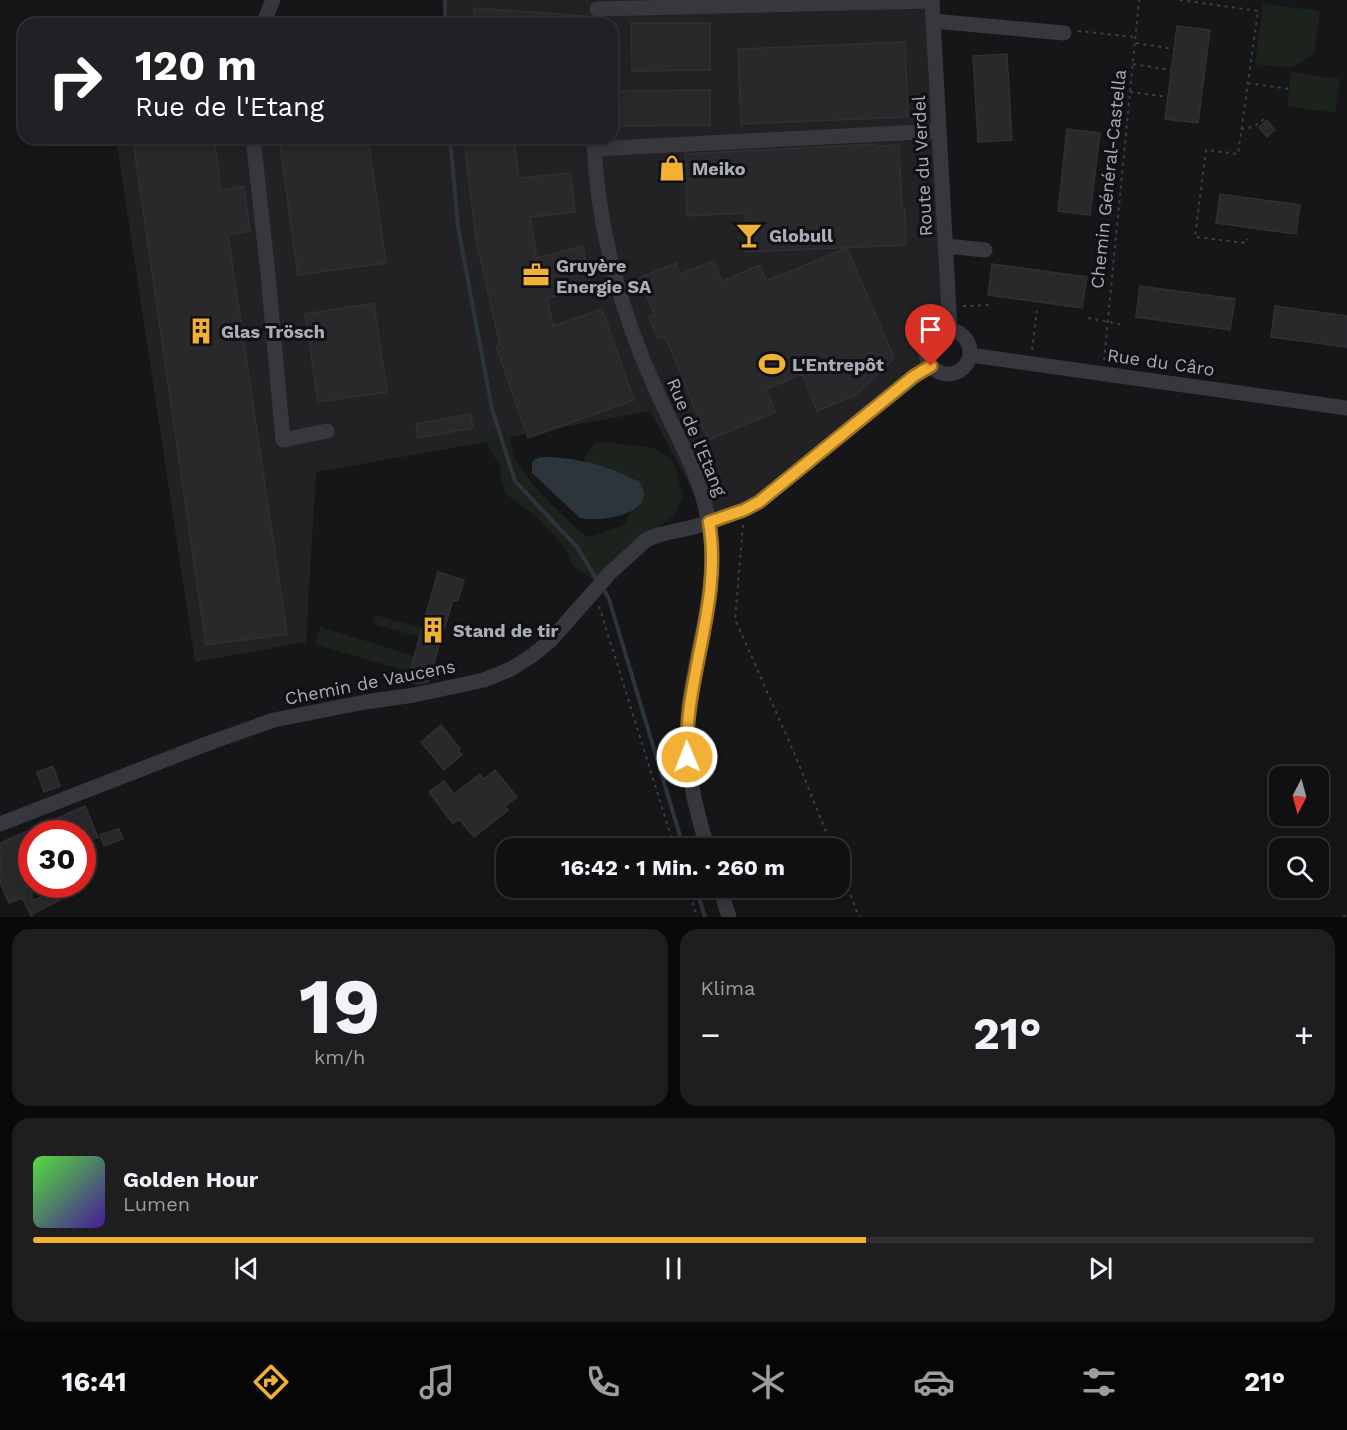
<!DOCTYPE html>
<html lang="de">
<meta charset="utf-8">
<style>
body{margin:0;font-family:"Work Sans",sans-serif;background:#1e1e20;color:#f1f3f6;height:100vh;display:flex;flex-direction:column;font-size:22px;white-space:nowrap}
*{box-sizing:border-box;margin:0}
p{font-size:20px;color:#9c9d9f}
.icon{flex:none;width:33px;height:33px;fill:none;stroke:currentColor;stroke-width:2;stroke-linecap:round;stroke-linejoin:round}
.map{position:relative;height:917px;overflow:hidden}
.side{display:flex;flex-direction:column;gap:12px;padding:12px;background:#09090a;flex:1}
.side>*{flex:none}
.banner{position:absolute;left:18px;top:18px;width:600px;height:126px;border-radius:18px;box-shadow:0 3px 15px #0003,0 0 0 2px #303032;background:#202124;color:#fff;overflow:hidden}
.needle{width:39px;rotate:186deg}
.buttons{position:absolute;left:1269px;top:766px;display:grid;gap:12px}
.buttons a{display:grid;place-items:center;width:60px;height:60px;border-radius:12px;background:#101012;box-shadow:0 3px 15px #0003,0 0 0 2px #303032;font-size:30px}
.speed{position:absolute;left:18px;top:820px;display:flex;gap:12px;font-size:30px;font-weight:700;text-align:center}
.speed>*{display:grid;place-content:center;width:78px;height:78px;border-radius:50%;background:#101012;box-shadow:0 3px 15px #0003,0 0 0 2px #303032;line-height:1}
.speed .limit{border:9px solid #d22;background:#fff;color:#111}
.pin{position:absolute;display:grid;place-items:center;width:51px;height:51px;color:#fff;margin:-62px -26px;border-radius:50% 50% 50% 0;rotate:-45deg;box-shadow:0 0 6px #0007}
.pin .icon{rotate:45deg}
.me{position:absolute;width:66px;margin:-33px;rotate:359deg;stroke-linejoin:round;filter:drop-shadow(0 0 4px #0008)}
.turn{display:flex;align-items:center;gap:21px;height:126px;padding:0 18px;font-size:27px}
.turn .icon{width:78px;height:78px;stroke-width:2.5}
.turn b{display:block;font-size:42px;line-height:51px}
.big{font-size:45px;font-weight:700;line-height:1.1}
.side .tile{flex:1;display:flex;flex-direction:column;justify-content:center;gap:9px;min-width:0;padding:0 21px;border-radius:18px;background:#1e1e20}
.side .dial{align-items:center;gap:0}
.dial b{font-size:78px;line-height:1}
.song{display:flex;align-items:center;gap:18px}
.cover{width:72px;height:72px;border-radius:9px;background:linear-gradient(135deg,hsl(110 70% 55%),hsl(260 70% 35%))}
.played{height:6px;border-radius:3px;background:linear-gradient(90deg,#f2b134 65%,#303032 65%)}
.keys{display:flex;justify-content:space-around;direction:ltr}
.heat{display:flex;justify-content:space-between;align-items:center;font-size:33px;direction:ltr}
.side .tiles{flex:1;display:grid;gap:12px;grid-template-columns:1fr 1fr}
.tile:last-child{grid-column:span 2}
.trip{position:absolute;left:496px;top:838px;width:354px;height:60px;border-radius:18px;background:#101012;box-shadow:0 3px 15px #0003,0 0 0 2px #303032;font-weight:700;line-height:60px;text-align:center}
.tab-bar{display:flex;height:96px;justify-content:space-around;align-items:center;background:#060607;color:#9c9d9f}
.tab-bar .icon{width:42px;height:42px}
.tab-bar .selected{color:#f2b134}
.tab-bar b{font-size:27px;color:#f1f3f6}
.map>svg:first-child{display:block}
</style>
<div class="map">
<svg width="1347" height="917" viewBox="0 0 1347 917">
<rect width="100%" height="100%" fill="#161618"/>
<!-- built -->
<path fill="#222225" d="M 445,0 L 932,0 L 950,330 L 931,366 L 759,502 L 709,522 L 650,411 L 510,437 L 502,431 L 492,432 L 486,442 L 316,472 L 306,642 L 195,662 L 116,138 L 612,138 L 612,24 L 444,24 Z"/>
<!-- green -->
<path fill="#1c231d" d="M 1263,4 L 1320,11 L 1314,54 L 1291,68 L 1255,64 Z
M 1291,72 L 1340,79 L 1335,113 L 1287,106 Z
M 502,431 L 510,437 C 512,443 512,450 514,456 C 521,476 570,525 588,537 L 625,525 L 631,512 L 639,508 L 609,467 L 583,463 L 586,455 L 597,441 L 654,448 L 673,461 L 683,496 L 674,515 L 594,580 L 572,565 L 565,548 L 540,520 L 506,494 L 501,480 L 500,467 L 486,442 L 491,432 Z
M 375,615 L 422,628 L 420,637 L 373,624 Z
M 320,627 L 414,656 L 409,672 L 315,644 Z"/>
<!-- water -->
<path fill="#2c353c" d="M 541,457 C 570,457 601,463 627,476 C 630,478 636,480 639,482 C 642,485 644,491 644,495 C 642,517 597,522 580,518 L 532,473 L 532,463 L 534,460 Z"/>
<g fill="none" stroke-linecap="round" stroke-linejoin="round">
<!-- stream -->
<path stroke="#2c353c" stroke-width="4" d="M 445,0 L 445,24
M 450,138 L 458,227 L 492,409 L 515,481 L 577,547 L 597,580
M 603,588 L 609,599 L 684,849
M 696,888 L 705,917"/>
</g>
<!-- building -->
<path fill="#29292c" stroke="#303034" stroke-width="1.5" d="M 474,8 L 586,16 L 585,24 L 473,24 Z
M 631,23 L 710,23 L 710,70 L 632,71 Z
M 1177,26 L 1210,30 L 1198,123 L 1165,119 Z
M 905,42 L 908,117 L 741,124 L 738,49 Z
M 1007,54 L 1012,140 L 978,142 L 973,56 Z
M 710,90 L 710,125 L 620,126 L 619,91 Z
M 1267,120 L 1275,130 L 1267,137 L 1259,127 Z
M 1067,129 L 1100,133 L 1090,215 L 1058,211 Z
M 158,138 L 214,138 L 221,190 L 244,186 L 250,231 L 228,235 L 287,634 L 206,645 L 133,141 Z
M 285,138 L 368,138 L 386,263 L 298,275 L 279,139 Z
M 464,138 L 514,138 L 519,178 L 571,173 L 575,212 L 530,217 L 537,258 L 583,246 L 591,288 L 547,298 L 553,326 L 602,309 L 634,400 L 528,438 L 496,346 L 500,345 L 476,240 Z
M 876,144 L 876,146 L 899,145 L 902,208 L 905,208 L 906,245 L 746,252 L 745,213 L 687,216 L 685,154 Z
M 1220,194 L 1300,205 L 1296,234 L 1216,223 Z
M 847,248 L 894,358 L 856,395 L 817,411 L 802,374 L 766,389 L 775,412 L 708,440 L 665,336 L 658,339 L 649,317 L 655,315 L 639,278 L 676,263 L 680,274 L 714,261 L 722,281 L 760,265 L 766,281 Z
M 992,264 L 1087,277 L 1082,308 L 988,295 Z
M 1140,286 L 1235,299 L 1230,330 L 1136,317 Z
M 374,303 L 387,392 L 318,402 L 305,314 Z
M 1275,306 L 1347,316 L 1347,347 L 1271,337 Z
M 471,414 L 473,428 L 418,438 L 416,424 Z
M 438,572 L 464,580 L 458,601 L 453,600 L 428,682 L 417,684 L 407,682 Z
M 441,725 L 460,749 L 458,750 L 462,755 L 444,770 L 421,742 Z
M 53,766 L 60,786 L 44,792 L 37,772 Z
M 495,770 L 517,797 L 505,806 L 508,810 L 474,837 L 459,819 L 453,824 L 429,792 L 444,781 L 454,794 L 480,774 L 484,779 Z
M 85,806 L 98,837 L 82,843 L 82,834 L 32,834 L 32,901 L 54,890 L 60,900 L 32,914 L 32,917 L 22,898 L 9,903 L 0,882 L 0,843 Z
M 119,829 L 123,839 L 104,846 L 100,835 Z"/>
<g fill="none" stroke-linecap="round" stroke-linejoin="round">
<!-- path -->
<path stroke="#3d3f44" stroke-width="2" stroke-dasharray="3 4.5" stroke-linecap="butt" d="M 1180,0 L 1258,11 L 1238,154 L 1206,150 L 1195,237 L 1246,243 L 1247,239
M 1078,31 L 1135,37
M 1136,43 L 1174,49
M 1133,64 L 1171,70
M 1248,83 L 1289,89
M 1130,92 L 1168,97
M 1241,129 L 1253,127 L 1267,117
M 963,306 L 992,305
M 1088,318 L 1124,325
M 1032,350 L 1037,311
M 1104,360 L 1139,0
M 743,525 L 735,619 L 796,757 L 833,849
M 599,606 L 675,849
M 840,867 L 859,917
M 688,888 L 697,917
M 1343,917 L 1347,915"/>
<!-- minor -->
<path stroke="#37383d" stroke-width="15" d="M 932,0 L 950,330
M 597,9 L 932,1
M 933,21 L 1064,33
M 263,24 L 273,0
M 253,138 L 268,274 L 283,440 L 327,431
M 594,138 C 596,224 621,314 657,392 C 677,438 704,480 710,531 C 718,592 696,647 689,706 C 683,756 693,802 708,849
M 594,149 L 939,131
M 946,246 L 985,250
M926 352a22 22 0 1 1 44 0a22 22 0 1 1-44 0Z
M 970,355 L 1347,408
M 0,824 L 206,744 L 274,720 L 365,702 L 414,695 L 484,680 L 511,669 L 533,655 L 551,640 L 610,573 L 646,540 C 661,532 680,531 697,526 C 718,520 740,513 759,502 L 914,377 L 931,366
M 720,888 L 729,917"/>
</g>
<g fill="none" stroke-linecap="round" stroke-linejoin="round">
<!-- route casing -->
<g stroke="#9d7322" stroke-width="15">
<path id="route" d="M 687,757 C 684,677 723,602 709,522 L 744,510 L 759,502 L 914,376 L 931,366"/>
</g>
<!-- route -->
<use href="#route" stroke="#f2b134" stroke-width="10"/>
</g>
<!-- icons -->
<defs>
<g id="shop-bare" transform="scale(2.07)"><path d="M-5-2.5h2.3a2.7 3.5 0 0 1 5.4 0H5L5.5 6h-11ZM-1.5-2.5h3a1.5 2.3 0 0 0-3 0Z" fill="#f2b134" stroke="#111113" stroke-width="2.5" paint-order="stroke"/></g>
<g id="bar-bare" transform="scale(2.07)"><path d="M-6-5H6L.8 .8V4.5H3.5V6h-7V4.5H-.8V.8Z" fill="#f2b134" stroke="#111113" stroke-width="2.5" paint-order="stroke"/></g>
<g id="office-bare" transform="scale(2.07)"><path d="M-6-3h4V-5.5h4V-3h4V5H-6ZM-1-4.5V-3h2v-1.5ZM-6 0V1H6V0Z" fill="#f2b134" stroke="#111113" stroke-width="2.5" paint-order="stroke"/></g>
<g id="building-bare" transform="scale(2.07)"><path d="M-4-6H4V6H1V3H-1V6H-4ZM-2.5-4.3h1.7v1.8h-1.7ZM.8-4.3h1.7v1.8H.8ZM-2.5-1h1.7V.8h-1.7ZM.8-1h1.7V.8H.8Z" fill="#f2b134" stroke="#111113" stroke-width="2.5" paint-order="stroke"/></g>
<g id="stadium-bare" transform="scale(2.07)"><path d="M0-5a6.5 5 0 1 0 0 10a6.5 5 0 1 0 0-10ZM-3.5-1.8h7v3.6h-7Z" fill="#f2b134" stroke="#111113" stroke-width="2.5" paint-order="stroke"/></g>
</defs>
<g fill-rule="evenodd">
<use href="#shop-bare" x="672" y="168"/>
<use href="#bar-bare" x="749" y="235"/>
<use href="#office-bare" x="536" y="275"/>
<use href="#building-bare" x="201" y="331"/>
<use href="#stadium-bare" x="772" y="364"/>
<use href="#building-bare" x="433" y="630"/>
</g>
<g text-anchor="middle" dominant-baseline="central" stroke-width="6" stroke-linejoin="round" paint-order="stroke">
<!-- street labels -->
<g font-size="18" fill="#a8adb8" stroke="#111113">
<text transform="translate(922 166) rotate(-93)">Route du Verdel</text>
<text transform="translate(1108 179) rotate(-84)">Chemin Général-Castella</text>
<text transform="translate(1161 362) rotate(8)">Rue du Câro</text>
<text transform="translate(697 437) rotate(67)">Rue de l'Etang</text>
<text transform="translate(370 682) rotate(-11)">Chemin de Vaucens</text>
</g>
<!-- poi labels -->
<g font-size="18" font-weight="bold" fill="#a8adb8" stroke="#111113" text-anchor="start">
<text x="692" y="168">Meiko</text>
<text x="769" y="235">Globull</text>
<text x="556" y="265">Gruyère<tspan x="556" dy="21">Energie SA</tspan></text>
<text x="221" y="331">Glas Trösch</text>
<text x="792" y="364">L'Entrepôt</text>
<text x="453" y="630">Stand de tir</text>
</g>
</g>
</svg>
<div class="buttons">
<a><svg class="needle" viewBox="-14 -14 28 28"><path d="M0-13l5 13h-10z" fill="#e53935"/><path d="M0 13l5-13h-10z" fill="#9c9d9f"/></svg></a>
<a><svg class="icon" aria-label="search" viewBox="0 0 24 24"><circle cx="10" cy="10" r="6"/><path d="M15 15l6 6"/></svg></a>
</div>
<div class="speed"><div class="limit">30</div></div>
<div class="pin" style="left:931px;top:366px;background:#d93025"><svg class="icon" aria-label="arrive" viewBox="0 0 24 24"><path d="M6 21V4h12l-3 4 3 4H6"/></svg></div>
<svg class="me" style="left:687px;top:757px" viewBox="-20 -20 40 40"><circle r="17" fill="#f2b134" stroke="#fff" stroke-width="3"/><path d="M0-11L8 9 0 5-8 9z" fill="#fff"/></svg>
<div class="trip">16:42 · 1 Min. · 260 m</div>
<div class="banner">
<div class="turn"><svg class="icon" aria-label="right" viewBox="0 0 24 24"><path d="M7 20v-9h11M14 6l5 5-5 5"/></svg><div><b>120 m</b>Rue de l'Etang</div></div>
</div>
</div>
<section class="side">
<div class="tiles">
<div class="tile dial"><b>19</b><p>km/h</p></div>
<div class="tile"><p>Klima</p>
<div class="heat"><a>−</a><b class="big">21°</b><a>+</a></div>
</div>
<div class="tile">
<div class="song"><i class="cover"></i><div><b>Golden Hour</b><p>Lumen</p></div></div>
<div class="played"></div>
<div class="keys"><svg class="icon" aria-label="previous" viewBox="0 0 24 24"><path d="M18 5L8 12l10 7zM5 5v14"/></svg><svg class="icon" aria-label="pause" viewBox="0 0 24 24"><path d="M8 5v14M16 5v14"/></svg><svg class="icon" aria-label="next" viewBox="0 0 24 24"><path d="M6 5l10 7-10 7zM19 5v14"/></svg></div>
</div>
</div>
</section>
<nav class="tab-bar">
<b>16:41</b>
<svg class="icon selected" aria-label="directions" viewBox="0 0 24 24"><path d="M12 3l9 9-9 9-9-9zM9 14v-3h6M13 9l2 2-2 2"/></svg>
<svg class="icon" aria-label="music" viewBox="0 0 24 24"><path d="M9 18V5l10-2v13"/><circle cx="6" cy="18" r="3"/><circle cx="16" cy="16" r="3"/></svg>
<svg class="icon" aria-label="phone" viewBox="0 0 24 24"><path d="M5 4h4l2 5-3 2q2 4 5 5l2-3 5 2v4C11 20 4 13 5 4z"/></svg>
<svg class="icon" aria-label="climate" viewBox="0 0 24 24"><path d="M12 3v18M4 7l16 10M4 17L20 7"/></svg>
<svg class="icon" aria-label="car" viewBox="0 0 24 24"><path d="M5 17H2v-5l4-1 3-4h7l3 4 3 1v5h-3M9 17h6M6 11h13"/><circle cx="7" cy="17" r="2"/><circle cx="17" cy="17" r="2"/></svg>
<svg class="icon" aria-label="filters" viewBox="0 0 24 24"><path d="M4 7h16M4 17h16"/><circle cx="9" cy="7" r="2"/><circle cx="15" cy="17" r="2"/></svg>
<b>21°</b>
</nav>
